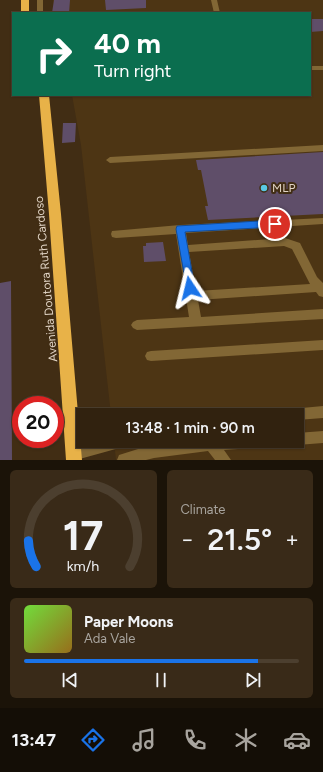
<!DOCTYPE html>
<meta charset="utf-8">
<style>
body{margin:0;font-family:Figtree,sans-serif;background:#392a18;color:#f1f3f6;height:100vh;display:flex;flex-direction:column;font-size:15px;white-space:nowrap}
*{box-sizing:border-box;margin:0}
p{font-size:13px;color:#a8a49e}
.icon{flex:none;width:22px;height:22px;fill:none;stroke:currentColor;stroke-width:2;stroke-linecap:round;stroke-linejoin:round}
.map{position:relative;height:460px;overflow:hidden}
.sheet{display:flex;flex-direction:column;gap:10px;padding:10px;background:#1b1308;flex:1}
.sheet>*{flex:none}
.banner{position:absolute;left:12px;top:12px;width:299px;height:84px;border-radius:0px;box-shadow:0 1px 3px #0004,0 0 0 1px #4c3f2f;background:#0b6e4f;color:#fff;overflow:hidden}
.speed{position:absolute;left:12px;top:396px;display:flex;gap:8px;font-size:20px;font-weight:700;text-align:center}
.speed>*{display:grid;place-content:center;width:52px;height:52px;border-radius:50%;background:#31220f;box-shadow:0 1px 3px #0004,0 0 0 1px #4c3f2f;line-height:1}
.speed .limit{border:6px solid #d22;background:#fff;color:#111}
.pin{position:absolute;display:grid;place-items:center;width:34px;height:34px;color:#fff;margin:-17px;border:2px solid #fff;border-radius:50%;box-shadow:0 1px 4px #0007}
.me{position:absolute;width:44px;margin:-22px;rotate:350deg;stroke-linejoin:round;filter:drop-shadow(0 0 3px #0008)}
.turn{display:flex;align-items:center;gap:14px;height:84px;padding:0 16px;font-size:18px}
.turn .icon{width:52px;height:52px;stroke-width:2.5}
.turn b{display:block;font-size:28px;line-height:34px}
.big{font-size:30px;font-weight:600;line-height:1.1}
.sheet .card{flex:1;display:flex;flex-direction:column;justify-content:center;gap:6px;min-width:0;padding:0 14px;border-radius:6px;background:#392a18}
.sheet .dial{align-items:center;gap:0}
.dial svg{height:104px;overflow:visible;fill:none;stroke:#4c3f2f;stroke-width:7;stroke-linecap:round;text-anchor:middle}
.dial text{fill:#f1f3f6;stroke:none}
.song{display:flex;align-items:center;gap:12px}
.cover{width:48px;height:48px;border-radius:6px;background:linear-gradient(135deg,hsl(100 70% 55%),hsl(40 70% 35%))}
.played{height:4px;border-radius:2px;background:linear-gradient(90deg,#1a73e8 85%,#4c3f2f 85%)}
.keys{display:flex;justify-content:space-around;direction:ltr}
.heat{display:flex;justify-content:space-between;align-items:center;font-size:22px;direction:ltr}
.sheet .tiles{flex:1;display:grid;gap:10px;grid-template-columns:1fr 1fr}
.card:last-child{grid-column:span 2}
.trip{position:absolute;left:76px;top:408px;width:228px;height:40px;border-radius:0px;background:#31220f;box-shadow:0 1px 3px #0004,0 0 0 1px #4c3f2f;font-weight:600;line-height:40px;text-align:center}
.dock{display:flex;height:64px;justify-content:space-around;align-items:center;background:#140e06;color:#a8a49e}
.dock .icon{width:28px;height:28px}
.dock .active{color:#1a73e8}
.dock b{font-size:18px;color:#f1f3f6}
.map>svg:first-child{display:block}
</style>
<div class="map">
<svg width="323" height="460" viewBox="0 0 323 460">
<rect width="100%" height="100%" fill="#412d14"/>
<!-- built -->
<path fill="#4d3514" d="M 53,0 L 323,0 L 323,460 L 116,460 L 114,441 L 297,441 L 297,415 L 111,415 L 81,145 L 72,95 L 310,95 L 310,13 L 55,13 Z"/>
<!-- building -->
<path fill="#5f4e69" d="M 54,0 L 70,0 L 69,13 L 52,13 Z
M 105,0 L 146,0 L 146,8 L 106,10 Z
M 310,19 L 323,19 L 323,31 L 310,32 Z
M 63,123 L 76,123 L 75,142 L 62,143 Z
M 323,152 L 323,214 L 208,220 L 205,206 L 208,206 L 201,170 L 198,170 L 196,160 Z
M 163,242 L 166,261 L 144,262 L 143,246 L 146,246 L 146,243 Z
M 11,281 L 12,460 L 0,460 L 0,283 Z"/>
<g fill="none" stroke-linecap="round" stroke-linejoin="round">
<!-- minor -->
<path fill="#826735" fill-rule="evenodd" d="M 37,0 L 43,0 L 43,13 L 37,13 Z
M 211,0 L 217,0 L 220,13 L 214,13 Z
M 310,66 L 323,66 L 323,70 L 310,70 Z
M 323,145 L 323,151 L 110,163 L 106,160 L 110,157 Z
M 323,218 L 323,224 L 186,233 L 188,245 L 285,238 L 300,243 L 317,277 L 323,283 L 323,297 L 319,296 L 316,292 L 198,300 L 201,317 L 323,309 L 323,319 L 137,330 L 133,328 L 131,325 L 133,322 L 137,320 L 189,317 L 176,234 L 116,238 L 112,237 L 111,234 L 112,231 L 180,225 ZM 284,246 L 292,249 L 310,284 L 196,291 L 189,252 Z
M 323,340 L 323,350 L 151,361 L 147,360 L 145,356 L 147,352 L 151,351 Z
M 323,406 L 323,418 L 297,420 L 297,415 L 285,415 L 286,411 L 291,409 Z
M 323,431 L 323,443 L 297,445 L 292,444 L 291,441 L 297,441 L 297,433 Z
M 98,441 L 130,441 L 128,446 L 123,447 L 76,460 L 69,459 L 67,454 L 69,449 Z
M 182,441 L 273,441 L 271,446 L 266,447 L 224,450 L 231,460 L 215,460 L 208,451 L 154,458 L 146,460 L 117,460 L 119,455 L 154,444 Z"/>
<!-- highway -->
<path fill="#e8b248" fill-rule="evenodd" d="M 21,0 L 29,0 L 29,13 L 21,13 Z
M 39,95 L 49,95 L 61,214 L 82,460 L 66,460 L 49,214 Z"/>
</g>
<!-- route -->
<path fill="#1a73e8" stroke="#114b97" d="M 275,220 L 280,224 L 275,227 L 185,232 L 195,288 L 194,290 L 187,290 L 176,229 L 177,226 Z"/>
<!-- markers -->
<circle fill="#59c8e4" stroke="#412d14" stroke-width="1.5" cx="264" cy="188" r="4"/>
<g text-anchor="middle" dominant-baseline="central" stroke-width="4" stroke-linejoin="round" paint-order="stroke">
<!-- poi labels -->
<g font-size="12" fill="#dfd2c3" stroke="#412d14" text-anchor="start">
<text x="272" y="188">MLP</text>
</g>
<!-- street labels -->
<g font-size="12" fill="#dfd2c3" stroke="#412d14">
<text transform="translate(46 279) rotate(-95)">Avenida Doutora Ruth Cardoso</text>
</g>
</g>
</svg>
<div class="speed"><div class="limit">20</div></div>
<div class="pin" style="left:275px;top:224px;background:#d93025"><svg class="icon" aria-label="arrive" viewBox="0 0 24 24"><path d="M6 21V4h12l-3 4 3 4H6"/></svg></div>
<svg class="me" style="left:190px;top:288px" viewBox="-20 -20 40 40"><path d="M0-17L14 15 0 8-14 15z" fill="#1a73e8" stroke="#fff" stroke-width="4"/></svg>
<div class="trip">13:48 · 1 min · 90 m</div>
<div class="banner">
<div class="turn"><svg class="icon" aria-label="right" viewBox="0 0 24 24"><path d="M7 20v-9h11M14 6l5 5-5 5"/></svg><div><b>40 m</b>Turn right</div></div>
</div>
</div>
<section class="sheet">
<div class="tiles">
<div class="card dial"><svg viewBox="0 0 100 80">
<path d="M14 69A42 42 0 1 1 86 69"/>
<path d="M14 69A42 42 0 0 1 8 49" stroke="#1a73e8"/>
<text x="50" y="56" font-size="32" font-weight="700">17</text>
<text x="50" y="72" font-size="11">km/h</text>
</svg></div>
<div class="card"><p>Climate</p>
<div class="heat"><a>−</a><b class="big">21.5°</b><a>+</a></div>
</div>
<div class="card">
<div class="song"><i class="cover"></i><div><b>Paper Moons</b><p>Ada Vale</p></div></div>
<div class="played"></div>
<div class="keys"><svg class="icon" aria-label="previous" viewBox="0 0 24 24"><path d="M18 5L8 12l10 7zM5 5v14"/></svg><svg class="icon" aria-label="pause" viewBox="0 0 24 24"><path d="M8 5v14M16 5v14"/></svg><svg class="icon" aria-label="next" viewBox="0 0 24 24"><path d="M6 5l10 7-10 7zM19 5v14"/></svg></div>
</div>
</div>
</section>
<nav class="dock">
<b>13:47</b>
<svg class="icon active" aria-label="directions" viewBox="0 0 24 24"><path d="M12 3l9 9-9 9-9-9zM9 14v-3h6M13 9l2 2-2 2"/></svg>
<svg class="icon" aria-label="music" viewBox="0 0 24 24"><path d="M9 18V5l10-2v13"/><circle cx="6" cy="18" r="3"/><circle cx="16" cy="16" r="3"/></svg>
<svg class="icon" aria-label="phone" viewBox="0 0 24 24"><path d="M5 4h4l2 5-3 2q2 4 5 5l2-3 5 2v4C11 20 4 13 5 4z"/></svg>
<svg class="icon" aria-label="climate" viewBox="0 0 24 24"><path d="M12 3v18M4 7l16 10M4 17L20 7"/></svg>
<svg class="icon" aria-label="car" viewBox="0 0 24 24"><path d="M5 17H2v-5l4-1 3-4h7l3 4 3 1v5h-3M9 17h6M6 11h13"/><circle cx="7" cy="17" r="2"/><circle cx="17" cy="17" r="2"/></svg>
</nav>
